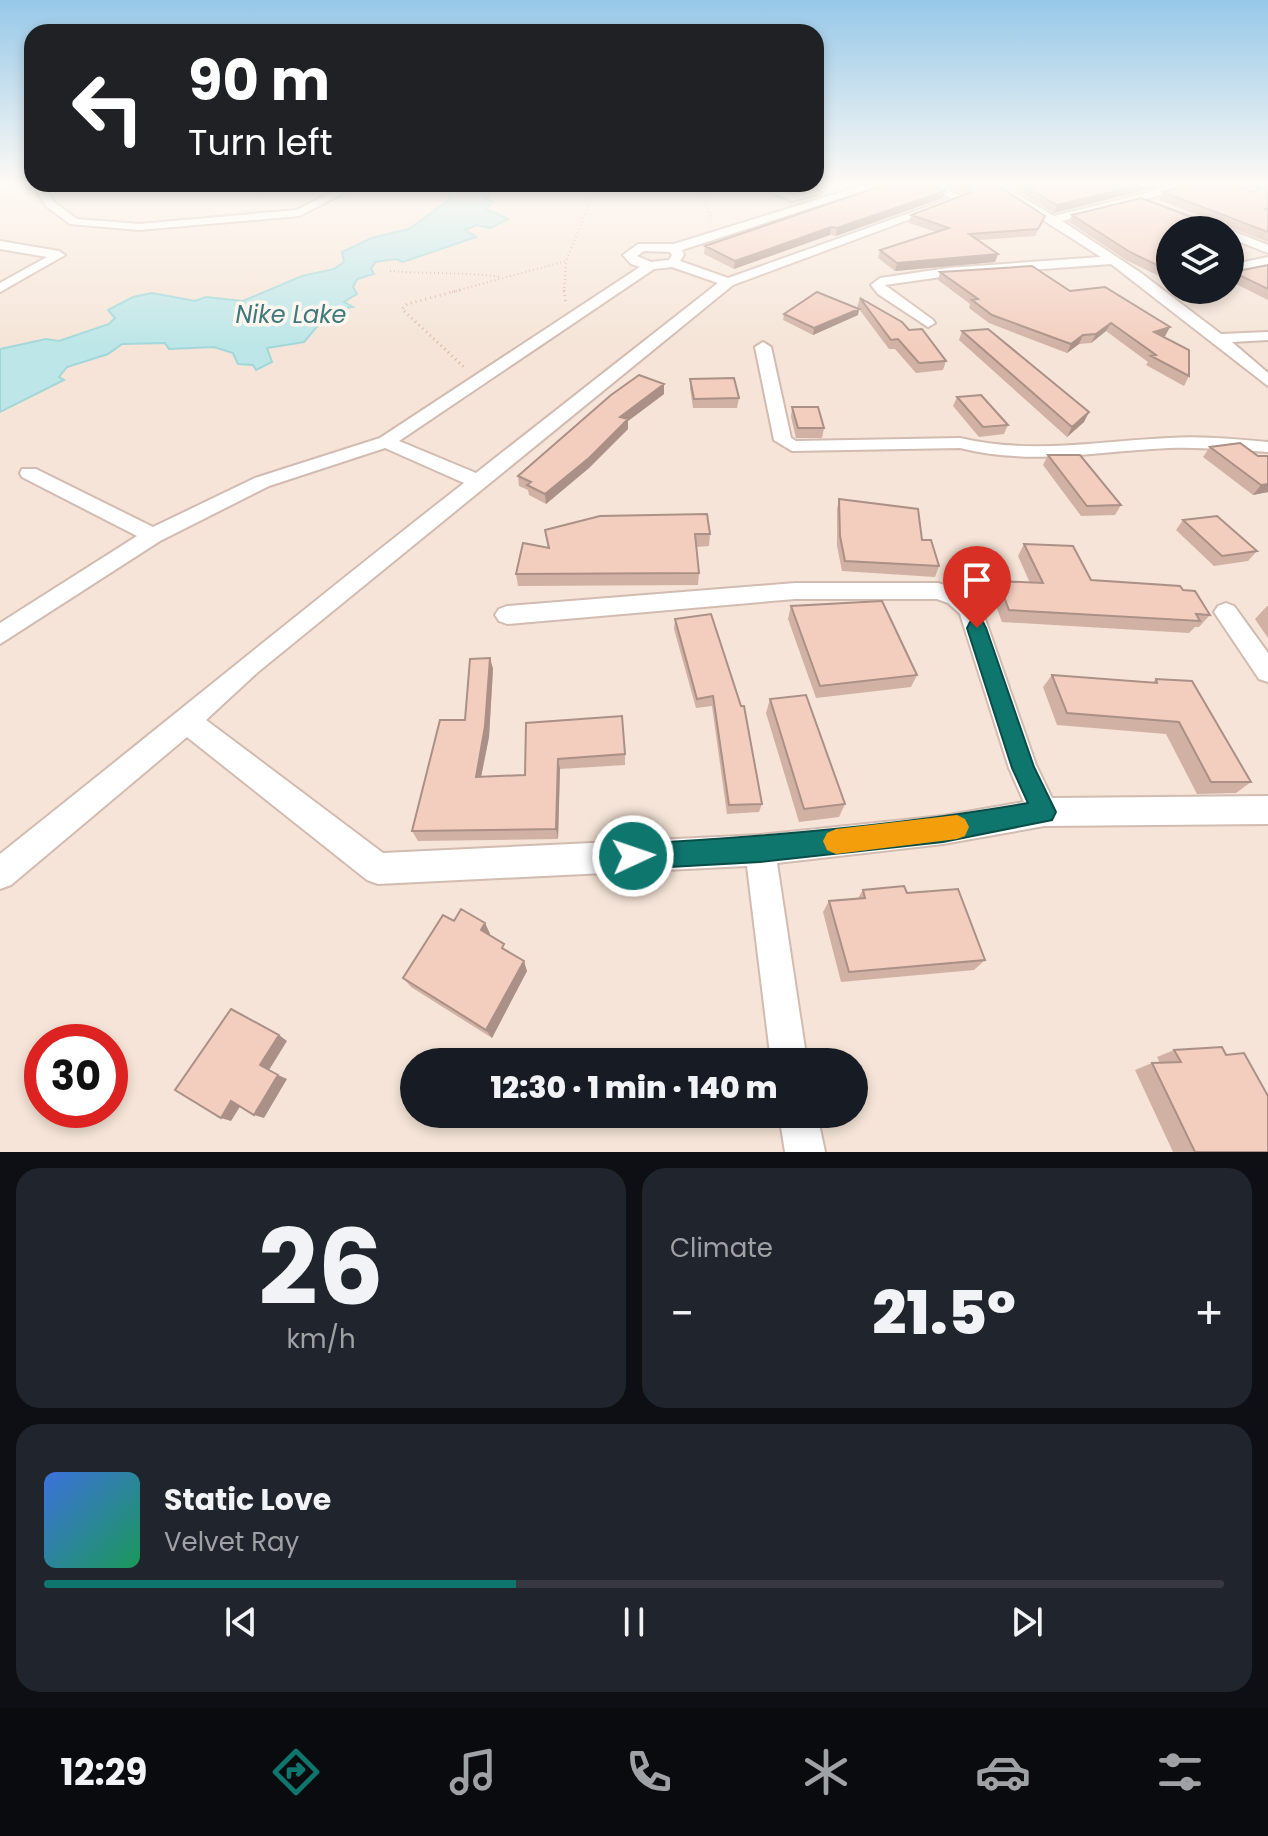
<!DOCTYPE html>
<meta charset="utf-8">
<style>
body{margin:0;font-family:Poppins,sans-serif;background:#20242c;color:#f1f3f6;height:100vh;display:flex;flex-direction:column;font-size:30px;white-space:nowrap}
*{box-sizing:border-box;margin:0}
p{font-size:26px;color:#9ea1a6}
.icon{flex:none;width:44px;height:44px;fill:none;stroke:currentColor;stroke-width:2;stroke-linecap:round;stroke-linejoin:round}
.map{position:relative;height:1152px;overflow:hidden}
.details{display:flex;flex-direction:column;gap:16px;padding:16px;background:#0d0f14;flex:1}
.details>*{flex:none}
.hud{position:absolute;left:24px;top:24px;width:800px;height:168px;border-radius:24px;box-shadow:0 4px 12px #0003;background:#202124;color:#fff;overflow:hidden}
.tools{position:absolute;left:1156px;top:216px;display:grid;gap:16px}
.tools a{display:grid;place-items:center;width:88px;height:88px;border-radius:50%;background:#171b24;box-shadow:0 4px 12px #0003;font-size:40px}
.speed{position:absolute;left:24px;top:1024px;display:flex;gap:16px;font-size:40px;font-weight:700;text-align:center}
.speed>*{display:grid;place-content:center;width:104px;height:104px;border-radius:50%;background:#171b24;box-shadow:0 4px 12px #0003;line-height:1}
.speed .limit{border:12px solid #d22;background:#fff;color:#111}
.pin{position:absolute;display:grid;place-items:center;width:68px;height:68px;color:#fff;margin:-82px -34px;border-radius:50% 50% 50% 0;rotate:-45deg;box-shadow:0 0 8px #0007}
.pin .icon{rotate:45deg}
.me{position:absolute;width:88px;margin:-44px;rotate:87deg;stroke-linejoin:round;filter:drop-shadow(0 0 6px #0008)}
.turn{display:flex;align-items:center;gap:28px;height:168px;padding:0 32px;font-size:36px}
.turn .icon{width:104px;height:104px;stroke-width:2.5}
.turn b{display:block;font-size:56px;line-height:68px}
.big{font-size:60px;font-weight:800;line-height:1.1}
.details .tile{flex:1;display:flex;flex-direction:column;justify-content:center;gap:12px;min-width:0;padding:0 28px;border-radius:24px;background:#20242c}
.details .dial{align-items:center;gap:0}
.dial b{font-size:104px;line-height:1}
.song{display:flex;align-items:center;gap:24px}
.cover{width:96px;height:96px;border-radius:12px;background:linear-gradient(135deg,hsl(220 70% 55%),hsl(150 70% 35%))}
.played{height:8px;border-radius:4px;background:linear-gradient(90deg,#0f766e 40%,#363941 40%)}
.keys{display:flex;justify-content:space-around;direction:ltr}
.heat{display:flex;justify-content:space-between;align-items:center;font-size:44px;direction:ltr}
.details .tiles{flex:1;display:grid;gap:16px;grid-template-columns:1fr 1fr}
.tile:last-child{grid-column:span 2}
.trip{position:absolute;left:400px;top:1048px;width:468px;height:80px;border-radius:40px;background:#171b24;box-shadow:0 4px 12px #0003;font-weight:800;line-height:80px;text-align:center}
.tab-bar{display:flex;height:128px;justify-content:space-around;align-items:center;background:#090b0e;color:#9ea1a6}
.tab-bar .icon{width:56px;height:56px}
.tab-bar .selected{color:#0f766e}
.tab-bar b{font-size:36px;color:#f1f3f6}
.map>svg:first-child{display:block}
</style>
<div class="map">
<svg width="1268" height="1152" viewBox="0 0 1268 1152">
<rect width="100%" height="100%" fill="#fdf3e9"/>
<!-- residential -->
<path fill="#f5e4d7" fill-rule="evenodd" d="M 0,185 L 1268,185 L 1268,1152 L 0,1152 ZM 1170,230 L 1230,230 L 1230,290 L 1170,290 ZM 42,1042 L 110,1042 L 110,1110 L 42,1110 ZM 414,1062 L 854,1062 L 854,1114 L 414,1114 Z"/>
<!-- water -->
<path fill="#bce6e7" stroke="#a2d7d9" stroke-width="2" d="M 448,185 L 493,187 L 486,199 L 493,202 L 486,209 L 508,219 L 491,228 L 476,225 L 465,230 L 476,237 L 403,262 L 396,259 L 375,262 L 371,269 L 374,274 L 357,279 L 353,287 L 357,294 L 344,302 L 353,307 L 331,310 L 304,342 L 267,348 L 272,362 L 256,370 L 253,365 L 238,364 L 233,353 L 214,347 L 169,349 L 165,343 L 122,344 L 108,354 L 67,367 L 59,377 L 64,380 L 0,412 L 0,349 L 46,339 L 59,341 L 109,324 L 115,318 L 108,310 L 133,297 L 152,293 L 195,301 L 206,297 L 243,301 L 302,276 L 334,269 L 344,262 L 342,252 L 372,238 L 409,229 L 449,200 Z"/>
<g fill="none" stroke-linecap="round" stroke-linejoin="round">
<!-- minor casing -->
<g stroke="#d2bbb0" stroke-width="4">
<path id="minor" d="M 33,185 L 43,185 L 54,202 L 77,219 L 139,224 L 297,210 L 346,185 L 360,185 L 299,216 L 139,230 L 70,224 L 46,206 Z
M 755,185 L 770,185 L 793,195 L 816,190 L 821,193 L 792,201 Z
M 864,185 L 881,185 L 682,250 L 684,255 L 680,261 L 728,278 L 952,198 L 918,185 L 935,185 L 967,198 L 733,285 L 258,672 L 206,720 L 383,853 L 760,835 L 943,816 L 1024,802 L 1009,768 L 960,614 L 948,603 L 937,599 L 795,599 L 507,624 L 499,621 L 495,615 L 499,609 L 507,606 L 795,583 L 938,583 L 964,591 L 982,610 L 1036,765 L 1052,798 L 1268,796 L 1268,824 L 1044,826 L 943,844 L 777,863 L 807,1062 L 771,1062 L 747,866 L 378,884 L 367,880 L 187,737 L 11,885 L 0,889 L 0,854 C 155,731 308,605 464,483 L 385,448 L 269,486 L 160,541 L 0,644 L 0,623 L 137,536 L 22,477 L 20,473 L 22,469 L 36,469 L 153,527 L 255,478 L 380,438 L 640,267 L 631,264 L 623,255 L 638,244 L 674,244 ZM 644,251 L 670,252 L 672,255 L 669,260 L 651,262 L 637,256 ZM 672,267 L 718,283 L 476,473 L 399,441 L 654,269 Z
M 988,185 L 1001,185 L 1054,216 L 1179,185 L 1199,185 L 1062,221 L 1141,273 L 1221,334 L 1268,332 L 1268,340 L 1232,342 L 1268,373 L 1268,386 L 1111,264 L 948,276 L 885,285 L 933,320 L 935,323 L 928,327 L 878,294 L 871,285 L 880,278 L 948,268 L 1101,257 Z
M 1230,230 L 1268,245 L 1268,253 L 1230,238 Z
M 0,241 L 59,251 L 65,255 L 0,292 L 0,283 L 47,257 L 0,249 Z
M 1268,257 L 1268,265 L 1230,273 L 1230,265 Z
M 763,342 L 771,347 L 791,438 L 796,441 L 960,438 C 1031,455 1098,441 1169,438 C 1202,436 1235,439 1268,442 L 1268,452 C 1235,450 1202,447 1169,448 C 1098,451 1031,466 960,448 L 792,451 L 774,440 L 755,347 Z
M 1226,603 L 1234,606 L 1268,653 L 1268,682 L 1259,679 L 1214,612 L 1218,606 Z
M 779,1114 L 817,1114 L 825,1152 L 785,1152 Z"/>
</g>
<!-- path-far1 -->
<path stroke="#d8b1a2" stroke-width="2" stroke-dasharray="1 3" stroke-linecap="butt" d="M 700,185 L 712,221
M 390,271 C 428,274 464,272 501,277
M 452,292 L 566,261 L 597,185
M 564,292 L 566,262"/>
<!-- path -->
<path stroke="#d8b1a2" stroke-width="3" stroke-dasharray="1 4" stroke-linecap="butt" d="M 460,290 L 407,304 L 402,309 L 466,369
M 564,290 L 566,304"/>
<!-- minor -->
<use href="#minor" fill="#fff" fill-rule="evenodd"/>
</g>
<!-- wall -->
<path fill="#d1b1a4" d="M 246,185 L 271,185 L 256,193 Z
M 944,185 L 997,185 L 1045,216 L 1035,236 L 979,240 L 998,254 L 995,262 L 895,271 L 878,258 L 880,250 L 936,232 L 909,223 L 911,215 L 966,194 Z
M 1008,185 L 1165,185 L 1054,213 Z
M 1246,185 L 1268,185 L 1268,242 L 1159,200 L 1163,192 L 1253,192 L 1256,190 Z
M 945,191 L 943,198 L 836,236 L 830,235 L 734,269 L 704,254 L 705,246 Z
M 1072,215 L 1170,230 L 1170,274 L 1159,276 L 1126,260 L 1069,222 Z
M 1268,265 L 1268,300 L 1230,281 L 1230,278 L 1233,272 Z
M 940,272 L 1070,291 L 1170,327 L 1165,336 L 1163,337 L 1189,376 L 1184,386 L 1146,365 L 1148,362 L 1106,331 L 1091,343 L 1079,344 L 1067,353 L 989,323 L 969,308 L 970,304 L 938,280 Z
M 860,298 L 909,330 L 946,361 L 943,370 L 916,373 L 895,349 L 889,349 L 859,309 L 858,315 L 813,335 L 783,320 L 784,314 L 859,308 L 857,307 Z
M 962,331 L 1084,422 L 1067,437 L 959,340 Z
M 690,379 L 739,398 L 737,408 L 693,408 L 690,388 Z
M 664,384 L 664,394 L 628,421 L 628,429 L 589,468 L 546,504 L 529,495 L 528,490 L 519,486 L 518,476 Z
M 957,397 L 1008,425 L 1004,434 L 979,437 L 953,406 Z
M 792,407 L 824,428 L 822,438 L 796,438 L 791,417 Z
M 1210,447 L 1258,456 L 1268,456 L 1268,492 L 1253,495 L 1203,457 Z
M 1048,455 L 1121,505 L 1115,515 L 1081,516 L 1043,465 Z
M 839,499 L 922,540 L 939,566 L 935,577 L 842,571 L 837,546 L 837,509 Z
M 1183,520 L 1257,551 L 1248,561 L 1214,566 L 1176,530 Z
M 545,530 L 710,534 L 709,546 L 696,547 L 699,573 L 698,585 L 518,586 L 516,574 L 548,548 Z
M 1024,544 L 1091,580 L 1183,590 L 1210,615 L 1199,627 L 1195,627 L 1189,633 L 1002,622 L 991,593 L 998,581 L 1030,583 L 1018,556 Z
M 791,606 L 917,675 L 911,687 L 816,698 L 788,619 Z
M 1267,606 L 1268,606 L 1268,638 L 1255,619 Z
M 711,614 L 762,804 L 759,812 L 727,814 L 712,706 L 696,708 L 674,629 L 675,619 Z
M 490,658 L 493,669 L 489,737 L 481,777 L 525,775 L 526,723 L 625,754 L 625,765 L 560,769 L 558,839 L 418,841 L 412,831 L 465,720 Z
M 1052,675 L 1153,682 L 1156,679 L 1251,782 L 1236,793 L 1197,794 L 1166,734 L 1057,725 L 1043,687 Z
M 770,699 L 845,804 L 839,817 L 799,822 L 766,713 Z
M 863,890 L 907,893 L 985,960 L 974,970 L 841,982 L 823,912 L 829,901 L 858,898 Z
M 454,921 L 485,923 L 490,934 L 489,935 L 527,971 L 492,1038 L 411,987 L 403,978 Z
M 1174,1050 L 1226,1055 L 1268,1152 L 1173,1152 L 1135,1070 L 1152,1063 L 1160,1063 L 1157,1057 Z"/>
<!-- shaded-wall -->
<path fill="#aa9086" d="M 254,185 L 271,185 L 256,193 Z
M 1139,185 L 1165,185 L 1054,213 L 1057,205 Z
M 945,191 L 943,198 L 836,236 L 837,228 Z
M 1221,226 L 1219,230 L 1196,230 Z
M 831,227 L 830,235 L 734,269 L 735,261 Z
M 998,254 L 995,262 L 895,271 L 897,263 Z
M 1170,267 L 1170,274 L 1159,276 L 1163,268 Z
M 859,309 L 858,315 L 813,335 L 814,328 Z
M 1111,323 L 1106,331 L 1091,343 L 1096,334 Z
M 1170,327 L 1165,336 L 1149,341 L 1154,332 Z
M 1083,335 L 1079,344 L 1067,353 L 1071,344 Z
M 664,384 L 664,394 L 628,421 L 628,429 L 589,468 L 546,504 L 545,494 L 620,417 Z
M 1089,412 L 1084,422 L 1067,437 L 1072,427 Z
M 1268,484 L 1268,492 L 1253,495 L 1261,485 Z
M 490,658 L 493,669 L 489,737 L 479,787 L 476,777 Z
M 558,759 L 560,769 L 558,839 L 556,829 Z
M 485,923 L 490,934 L 486,941 L 481,930 Z
M 524,961 L 527,971 L 492,1038 L 486,1030 Z
M 279,1035 L 287,1041 L 269,1070 L 260,1065 Z
M 278,1075 L 287,1079 L 264,1118 L 254,1115 Z
M 231,1101 L 241,1105 L 231,1121 L 221,1118 Z"/>
<!-- building -->
<path fill="#f3cebf" stroke="#aa9086" stroke-width="2" d="M 884,185 L 931,185 L 945,191 L 837,228 L 831,227 L 735,261 L 705,246 Z
M 964,185 L 997,185 L 1045,216 L 1038,229 L 969,234 L 998,254 L 897,263 L 880,250 L 949,228 L 911,215 L 972,192 L 970,188 Z
M 1022,185 L 1139,185 L 1057,205 Z
M 1187,185 L 1240,185 L 1253,192 L 1262,187 L 1261,185 L 1268,185 L 1268,208 L 1264,209 L 1268,210 L 1268,232 L 1163,192 Z
M 1141,198 L 1213,225 L 1221,226 L 1196,230 L 1170,230 L 1170,267 L 1163,268 L 1130,252 L 1072,215 Z
M 1268,265 L 1268,289 L 1233,272 Z
M 1032,266 L 1070,291 L 1105,287 L 1170,327 L 1154,332 L 1189,350 L 1189,376 L 1151,356 L 1156,355 L 1111,323 L 1096,334 L 1083,335 L 1071,344 L 992,315 L 972,300 L 978,299 L 940,272 Z
M 817,292 L 859,309 L 814,328 L 784,314 Z
M 860,298 L 902,322 L 909,330 L 922,329 L 946,361 L 919,363 L 898,339 L 891,340 Z
M 988,329 L 1089,412 L 1072,427 L 962,331 Z
M 639,375 L 664,384 L 620,417 L 628,419 L 589,458 L 545,494 L 527,485 L 531,482 L 518,476 L 611,395 Z
M 734,378 L 739,398 L 694,399 L 690,379 Z
M 981,395 L 1008,425 L 983,427 L 957,397 Z
M 792,407 L 818,407 L 824,428 L 798,428 Z
M 1240,443 L 1258,456 L 1268,456 L 1268,484 L 1261,485 L 1210,447 Z
M 1048,455 L 1080,455 L 1121,505 L 1087,506 Z
M 839,499 L 918,509 L 922,540 L 931,540 L 939,566 L 845,561 L 840,536 Z
M 707,514 L 710,534 L 695,534 L 699,573 L 516,574 L 523,543 L 549,548 L 545,530 L 600,516 Z
M 1217,516 L 1257,551 L 1222,556 L 1183,520 Z
M 1024,544 L 1073,546 L 1091,580 L 1180,586 L 1183,590 L 1195,591 L 1210,615 L 1196,614 L 1200,621 L 1009,610 L 998,581 L 1043,583 Z
M 882,601 L 917,675 L 820,686 L 791,606 Z
M 711,614 L 741,706 L 744,706 L 762,804 L 729,805 L 713,696 L 697,699 L 675,619 Z
M 490,658 L 485,726 L 476,777 L 525,775 L 526,723 L 622,716 L 625,754 L 558,759 L 556,829 L 412,831 L 440,720 L 465,720 L 470,659 Z
M 1052,675 L 1157,683 L 1156,679 L 1192,681 L 1251,782 L 1211,782 L 1179,722 L 1067,713 Z
M 806,695 L 845,804 L 804,809 L 770,699 Z
M 904,886 L 907,893 L 958,889 L 985,960 L 849,972 L 829,901 L 865,898 L 863,890 Z
M 461,909 L 485,923 L 481,930 L 504,944 L 502,948 L 524,961 L 486,1030 L 403,978 L 443,915 L 454,921 Z
M 231,1009 L 279,1035 L 260,1065 L 278,1075 L 254,1115 L 231,1101 L 221,1118 L 175,1090 Z
M 1222,1047 L 1226,1055 L 1244,1053 L 1268,1096 L 1268,1152 L 1195,1152 L 1152,1063 L 1181,1062 L 1174,1050 Z"/>
<!-- sky -->
<linearGradient id="sky" x2="0" y2="1"><stop stop-color="#96c8e8"/><stop offset="0.53" stop-color="#fefaf5"/><stop offset="1" stop-color="#fefaf5" stop-opacity="0"/></linearGradient>
<rect width="1268" height="347" fill="url(#sky)"/>
<!-- route -->
<path fill="#0f766e" stroke="#0a4d48" stroke-width="2" d="M 977,620 L 983,622 L 986,628 L 1034,767 L 1056,812 L 1052,820 L 943,842 L 760,862 L 633,869 L 624,865 L 620,856 L 624,847 L 633,844 C 765,837 897,826 1028,803 L 1012,768 L 967,628 L 970,622 Z"/>
<!-- slow -->
<path fill="#f59e0b" d="M 957,815 L 965,819 L 969,827 L 965,836 L 957,839 L 836,854 L 827,850 L 823,841 L 827,833 L 836,829 Z"/>
<g text-anchor="middle" dominant-baseline="central" stroke-width="7" stroke-linejoin="round" paint-order="stroke">
<!-- far-water labels -->
<g font-size="24" font-style="italic" fill="#3e7a7d" stroke="#fff7ef">
<text x="291" y="314">Nike Lake</text>
</g>
</g>
</svg>
<div class="tools">
<a><svg class="icon" aria-label="layers" viewBox="0 0 24 24"><path d="M12 4l9 5-9 5-9-5zM3 14l9 5 9-5"/></svg></a>
</div>
<div class="speed"><div class="limit">30</div></div>
<div class="pin" style="left:977px;top:628px;background:#d93025"><svg class="icon" aria-label="arrive" viewBox="0 0 24 24"><path d="M6 21V4h12l-3 4 3 4H6"/></svg></div>
<svg class="me" style="left:633px;top:856px" viewBox="-20 -20 40 40"><circle r="17" fill="#0f766e" stroke="#fff" stroke-width="3"/><path d="M0-11L8 9 0 5-8 9z" fill="#fff"/></svg>
<div class="trip">12:30 · 1 min · 140 m</div>
<div class="hud">
<div class="turn"><svg class="icon" aria-label="left" viewBox="0 0 24 24"><path d="M17 20v-9H6M10 6l-5 5 5 5"/></svg><div><b>90 m</b>Turn left</div></div>
</div>
</div>
<section class="details">
<div class="tiles">
<div class="tile dial"><b>26</b><p>km/h</p></div>
<div class="tile"><p>Climate</p>
<div class="heat"><a>−</a><b class="big">21.5°</b><a>+</a></div>
</div>
<div class="tile">
<div class="song"><i class="cover"></i><div><b>Static Love</b><p>Velvet Ray</p></div></div>
<div class="played"></div>
<div class="keys"><svg class="icon" aria-label="previous" viewBox="0 0 24 24"><path d="M18 5L8 12l10 7zM5 5v14"/></svg><svg class="icon" aria-label="pause" viewBox="0 0 24 24"><path d="M8 5v14M16 5v14"/></svg><svg class="icon" aria-label="next" viewBox="0 0 24 24"><path d="M6 5l10 7-10 7zM19 5v14"/></svg></div>
</div>
</div>
</section>
<nav class="tab-bar">
<b>12:29</b>
<svg class="icon selected" aria-label="directions" viewBox="0 0 24 24"><path d="M12 3l9 9-9 9-9-9zM9 14v-3h6M13 9l2 2-2 2"/></svg>
<svg class="icon" aria-label="music" viewBox="0 0 24 24"><path d="M9 18V5l10-2v13"/><circle cx="6" cy="18" r="3"/><circle cx="16" cy="16" r="3"/></svg>
<svg class="icon" aria-label="phone" viewBox="0 0 24 24"><path d="M5 4h4l2 5-3 2q2 4 5 5l2-3 5 2v4C11 20 4 13 5 4z"/></svg>
<svg class="icon" aria-label="climate" viewBox="0 0 24 24"><path d="M12 3v18M4 7l16 10M4 17L20 7"/></svg>
<svg class="icon" aria-label="car" viewBox="0 0 24 24"><path d="M5 17H2v-5l4-1 3-4h7l3 4 3 1v5h-3M9 17h6M6 11h13"/><circle cx="7" cy="17" r="2"/><circle cx="17" cy="17" r="2"/></svg>
<svg class="icon" aria-label="filters" viewBox="0 0 24 24"><path d="M4 7h16M4 17h16"/><circle cx="9" cy="7" r="2"/><circle cx="15" cy="17" r="2"/></svg>
</nav>
